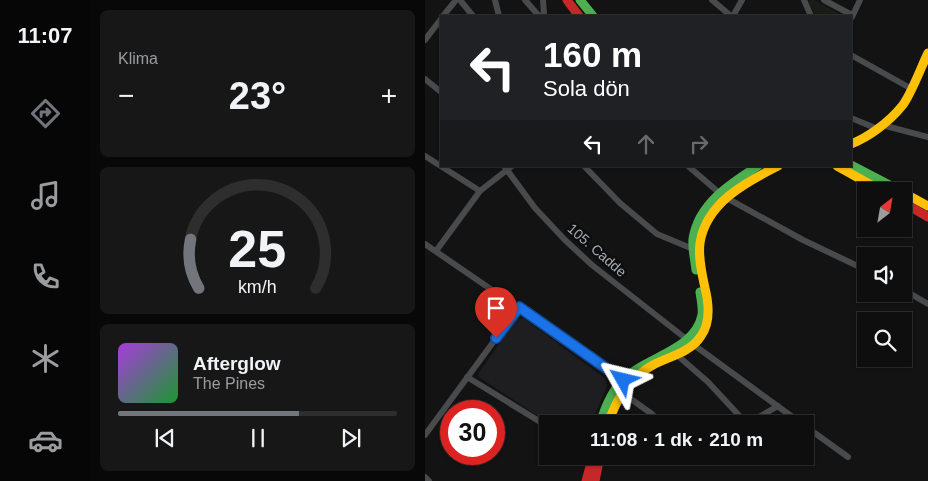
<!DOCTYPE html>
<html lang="tr">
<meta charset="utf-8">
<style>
body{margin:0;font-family:Arial,sans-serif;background:#171718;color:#f1f3f6;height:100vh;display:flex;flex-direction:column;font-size:19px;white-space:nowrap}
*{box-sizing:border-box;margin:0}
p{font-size:16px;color:#9b9c9e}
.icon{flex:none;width:28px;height:28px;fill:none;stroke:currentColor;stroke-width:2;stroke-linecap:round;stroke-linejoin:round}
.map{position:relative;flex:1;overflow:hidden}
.sheet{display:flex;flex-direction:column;gap:10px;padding:10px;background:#080808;width:335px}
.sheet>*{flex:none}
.guide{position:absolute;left:15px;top:15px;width:412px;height:152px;border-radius:0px;box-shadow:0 1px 4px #0004,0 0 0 1px #2e2e2f;background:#202124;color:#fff;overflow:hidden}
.needle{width:32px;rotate:31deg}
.buttons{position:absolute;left:432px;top:182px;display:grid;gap:10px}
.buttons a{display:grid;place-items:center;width:55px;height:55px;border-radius:0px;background:#0e0e0f;box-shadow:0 1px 4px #0004,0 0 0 1px #2e2e2f;font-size:25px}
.speed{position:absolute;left:15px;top:400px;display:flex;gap:10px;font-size:25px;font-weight:700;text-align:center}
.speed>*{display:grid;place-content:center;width:65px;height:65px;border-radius:50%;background:#0e0e0f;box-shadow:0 1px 4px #0004,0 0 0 1px #2e2e2f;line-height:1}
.speed .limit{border:8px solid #d22;background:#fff;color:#111}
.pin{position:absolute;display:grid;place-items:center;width:42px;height:42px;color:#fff;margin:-51px -21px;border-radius:50% 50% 50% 0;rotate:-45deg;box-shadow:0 0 5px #0007}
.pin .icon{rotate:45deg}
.me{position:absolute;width:55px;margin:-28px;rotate:307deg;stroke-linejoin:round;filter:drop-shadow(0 0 4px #0008)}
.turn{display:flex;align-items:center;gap:18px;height:105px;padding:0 20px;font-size:22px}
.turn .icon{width:65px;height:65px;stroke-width:2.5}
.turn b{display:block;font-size:35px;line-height:42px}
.lanes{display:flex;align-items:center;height:48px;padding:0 20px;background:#0003;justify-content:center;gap:25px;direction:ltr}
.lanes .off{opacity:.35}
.big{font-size:38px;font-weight:700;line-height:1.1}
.sheet .tile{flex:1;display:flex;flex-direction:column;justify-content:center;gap:8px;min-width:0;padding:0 18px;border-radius:8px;background:#171718}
.sheet .dial{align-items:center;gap:0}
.dial svg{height:130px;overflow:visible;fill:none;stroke:#2e2e2f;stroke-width:7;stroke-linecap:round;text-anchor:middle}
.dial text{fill:#f1f3f6;stroke:none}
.song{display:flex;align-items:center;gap:15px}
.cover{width:60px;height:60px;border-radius:8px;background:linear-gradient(135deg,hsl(280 70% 55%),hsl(130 70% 35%))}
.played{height:5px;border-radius:2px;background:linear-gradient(90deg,#72767c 65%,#2e2e2f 65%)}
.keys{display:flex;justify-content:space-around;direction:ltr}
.heat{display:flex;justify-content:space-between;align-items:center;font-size:28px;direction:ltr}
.trip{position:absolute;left:114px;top:415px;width:275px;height:50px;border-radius:0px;background:#0e0e0f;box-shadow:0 1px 4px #0004,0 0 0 1px #2e2e2f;font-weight:700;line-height:50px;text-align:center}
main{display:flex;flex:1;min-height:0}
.dock{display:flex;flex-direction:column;width:90px;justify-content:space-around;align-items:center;background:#060606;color:#9b9c9e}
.dock .icon{width:35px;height:35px}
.dock .current{color:#72767c}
.dock b{font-size:22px;color:#f1f3f6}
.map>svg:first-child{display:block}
</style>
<main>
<nav class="dock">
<b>11:07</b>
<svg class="icon current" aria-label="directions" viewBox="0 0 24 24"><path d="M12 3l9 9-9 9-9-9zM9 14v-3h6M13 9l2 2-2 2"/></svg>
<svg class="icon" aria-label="music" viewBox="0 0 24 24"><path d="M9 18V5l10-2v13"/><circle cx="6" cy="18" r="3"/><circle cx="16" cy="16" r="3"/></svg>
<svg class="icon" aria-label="phone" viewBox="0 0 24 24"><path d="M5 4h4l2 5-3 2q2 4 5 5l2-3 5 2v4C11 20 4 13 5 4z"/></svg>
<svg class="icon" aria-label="climate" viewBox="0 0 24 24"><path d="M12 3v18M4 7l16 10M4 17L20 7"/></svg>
<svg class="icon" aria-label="car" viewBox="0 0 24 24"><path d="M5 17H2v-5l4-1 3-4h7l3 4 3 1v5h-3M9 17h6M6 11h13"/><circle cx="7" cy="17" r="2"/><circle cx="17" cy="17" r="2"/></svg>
</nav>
<section class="sheet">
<div class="tile"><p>Klima</p>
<div class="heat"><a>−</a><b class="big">23°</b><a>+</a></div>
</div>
<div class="tile dial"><svg viewBox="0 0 100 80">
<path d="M14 69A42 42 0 1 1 86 69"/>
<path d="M14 69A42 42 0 0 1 9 39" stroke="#72767c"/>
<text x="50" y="56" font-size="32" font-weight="700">25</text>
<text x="50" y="72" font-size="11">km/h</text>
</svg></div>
<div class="tile">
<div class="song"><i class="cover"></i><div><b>Afterglow</b><p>The Pines</p></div></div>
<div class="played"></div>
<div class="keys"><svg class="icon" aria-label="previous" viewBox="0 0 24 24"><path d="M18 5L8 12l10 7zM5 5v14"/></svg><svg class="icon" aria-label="pause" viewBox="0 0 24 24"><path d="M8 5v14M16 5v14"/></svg><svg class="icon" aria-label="next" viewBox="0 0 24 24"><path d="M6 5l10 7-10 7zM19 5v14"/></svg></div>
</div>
</section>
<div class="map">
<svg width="503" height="481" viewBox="0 0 503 481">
<rect width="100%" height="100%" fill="#131314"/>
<!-- built -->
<path fill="#1e1e20" d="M 98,318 L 181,379 L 182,386 L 166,424 L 125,424 L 54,377 L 53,374 L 92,319 Z"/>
<!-- green -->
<path fill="#181d18" d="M 385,0 L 389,0 L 418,16 L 391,16 L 383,2 Z"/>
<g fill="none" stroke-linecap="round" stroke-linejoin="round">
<!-- street -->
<path stroke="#484a4c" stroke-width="6" d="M 35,0 L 48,16
M 70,0 L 74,16
M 100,0 L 114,16
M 287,0 L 306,16
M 379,0 L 386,16
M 399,0 L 427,15
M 18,16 L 31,0
M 115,16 L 119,14 L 118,0
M 308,16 L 317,0
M 427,17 L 435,0
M 0,40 L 16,19
M 426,55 L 485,88
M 0,79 L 16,92
M 426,118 L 453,129
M 457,125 L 503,137
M 0,156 L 55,191
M 79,166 L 110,208 L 140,240 L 167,265 L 269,345 L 377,424
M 159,166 L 195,203 L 232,234 L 268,249
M 263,166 L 298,196 L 378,240 L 441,270
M 0,244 L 198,380
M 11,251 L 55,191 L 87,166
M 479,290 L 503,304
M 252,355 L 283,382 L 322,424
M 42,377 L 122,426
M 196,392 L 227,414 L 237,424
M 322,424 L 353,406
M 380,426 L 423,457
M 0,435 L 94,307
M 0,477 L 4,481"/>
<!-- fast -->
<path stroke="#4caf50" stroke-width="9" d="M 155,0 L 168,16
M 426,165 L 476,191
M 271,270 C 270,260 267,249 268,239 C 273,204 306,183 333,166
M 175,424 C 180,407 187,389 201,377 C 224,356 270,350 277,315 C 278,308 276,299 275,292"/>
<!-- slow -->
<path stroke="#ffc107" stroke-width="9" d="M 426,144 C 444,137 464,122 477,106 C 486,95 496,67 503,53
M 412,166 L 457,191
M 479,193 L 503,206
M 183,424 C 191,399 204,378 228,365 C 245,356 265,353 276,336 C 286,322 284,304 280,288 C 277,274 273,258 275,243 C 281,203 321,182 353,166"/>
<!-- jam -->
<path stroke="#c62828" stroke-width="9" d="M 142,0 L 154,16
M 479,203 L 503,217
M 161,481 L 168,456
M 170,481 L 175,456"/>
</g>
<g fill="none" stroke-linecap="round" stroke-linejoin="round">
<!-- route casing -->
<g stroke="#114b97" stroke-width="12">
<path id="route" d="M 71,338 L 94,307 L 198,380"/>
</g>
<!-- route -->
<use href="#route" stroke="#1a73e8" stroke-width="9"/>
</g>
<g text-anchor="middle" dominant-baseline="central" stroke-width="5" stroke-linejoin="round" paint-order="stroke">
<!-- street labels -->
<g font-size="14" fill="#a5acb4" stroke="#0e0e0f">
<text transform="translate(172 250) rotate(41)">105. Cadde</text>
</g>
</g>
</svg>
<div class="buttons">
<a><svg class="needle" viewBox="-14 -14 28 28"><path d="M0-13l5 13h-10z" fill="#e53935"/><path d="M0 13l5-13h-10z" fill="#9b9c9e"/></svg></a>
<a><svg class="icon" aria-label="sound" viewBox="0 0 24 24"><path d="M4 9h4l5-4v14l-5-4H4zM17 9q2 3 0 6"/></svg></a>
<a><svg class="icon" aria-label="search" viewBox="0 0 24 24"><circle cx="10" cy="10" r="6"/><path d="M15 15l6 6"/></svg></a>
</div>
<div class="speed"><div class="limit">30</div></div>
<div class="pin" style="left:71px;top:338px;background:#d93025"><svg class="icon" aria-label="arrive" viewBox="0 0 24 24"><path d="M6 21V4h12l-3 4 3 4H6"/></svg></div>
<svg class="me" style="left:198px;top:380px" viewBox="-20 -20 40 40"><path d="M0-17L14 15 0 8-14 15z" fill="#1a73e8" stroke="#fff" stroke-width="4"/></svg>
<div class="trip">11:08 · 1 dk · 210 m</div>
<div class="guide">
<div class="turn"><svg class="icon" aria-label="left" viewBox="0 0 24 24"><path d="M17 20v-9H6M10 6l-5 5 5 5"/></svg><div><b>160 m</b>Sola dön</div></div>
<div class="lanes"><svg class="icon" aria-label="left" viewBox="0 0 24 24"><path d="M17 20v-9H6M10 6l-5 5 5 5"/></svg><svg class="icon off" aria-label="ahead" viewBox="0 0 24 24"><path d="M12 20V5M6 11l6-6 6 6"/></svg><svg class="icon off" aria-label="right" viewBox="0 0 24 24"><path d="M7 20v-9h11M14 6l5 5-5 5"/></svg></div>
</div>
</div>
</main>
